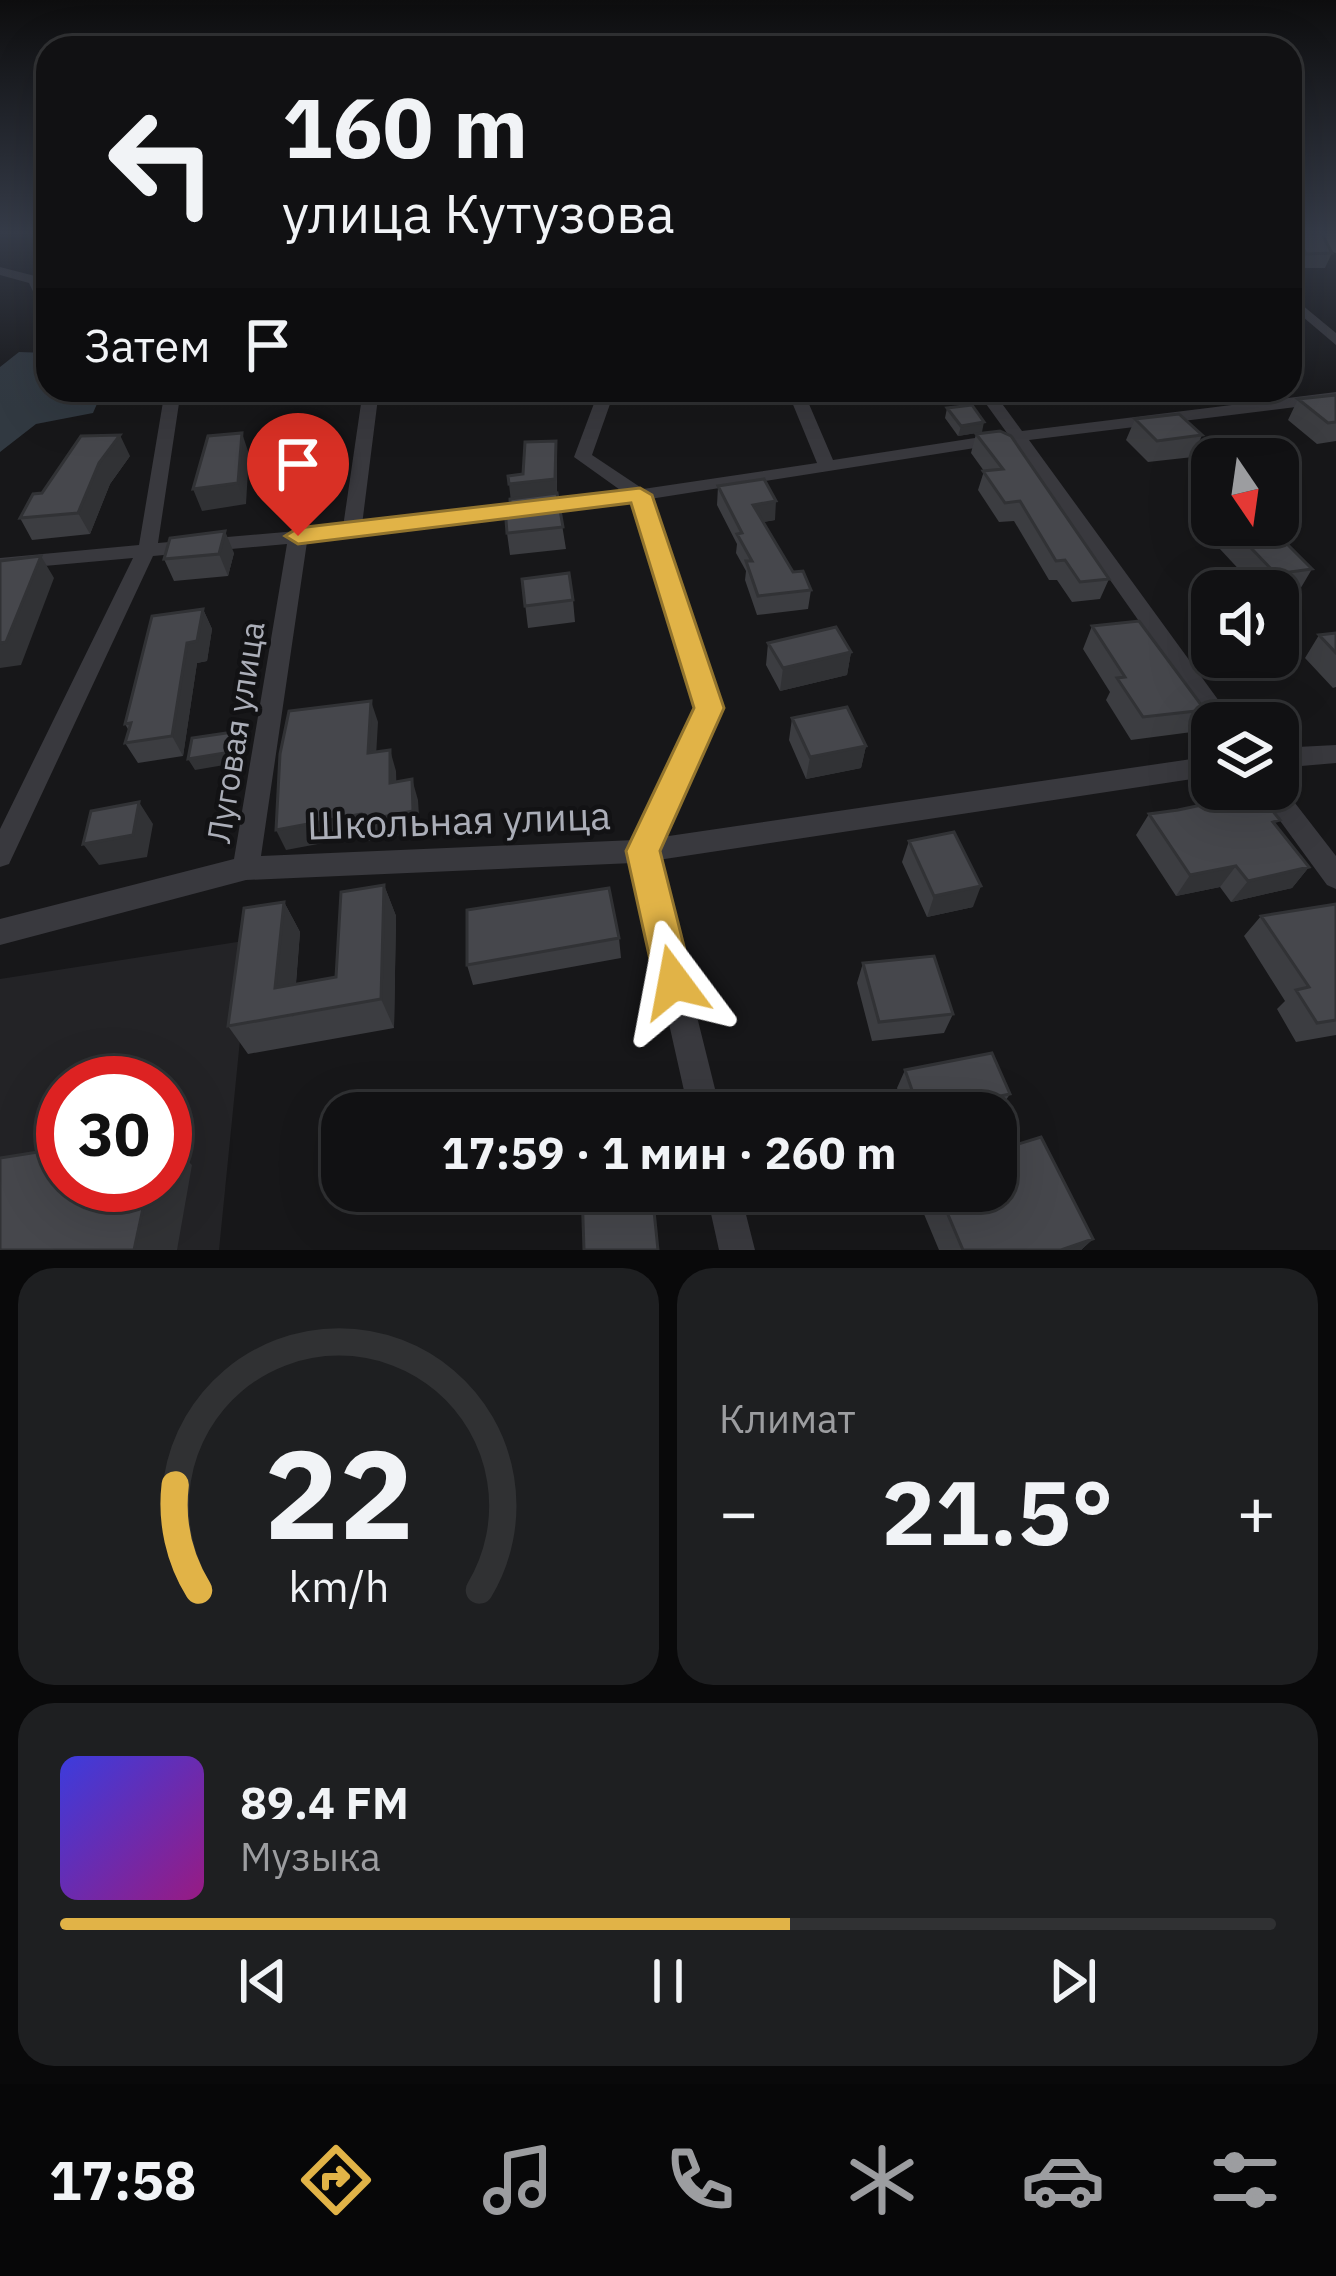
<!DOCTYPE html>
<html lang="ru">
<meta charset="utf-8">
<style>
body{margin:0;font-family:"IBM Plex Sans",sans-serif;background:#1e1f21;color:#f1f3f6;height:100vh;display:flex;flex-direction:column;font-size:45px;white-space:nowrap}
*{box-sizing:border-box;margin:0}
p{font-size:39px;color:#9c9da0}
.icon{flex:none;width:66px;height:66px;fill:none;stroke:currentColor;stroke-width:2;stroke-linecap:round;stroke-linejoin:round}
.map{position:relative;height:1250px;overflow:hidden}
.panel{display:flex;flex-direction:column;gap:18px;padding:18px;background:#09090a;flex:1}
.panel>*{flex:none}
.guide{position:absolute;left:36px;top:36px;width:1266px;height:366px;border-radius:36px;box-shadow:0 12px 48px #0002,0 0 0 3px #303133;background:#111113;color:#f1f3f6;overflow:hidden}
.needle{width:78px;rotate:167deg}
.fabs{position:absolute;left:1191px;top:438px;display:grid;gap:24px}
.fabs a{display:grid;place-items:center;width:108px;height:108px;border-radius:24px;background:#111113;box-shadow:0 12px 48px #0002,0 0 0 3px #303133;font-size:60px}
.speed{position:absolute;left:36px;top:1056px;display:flex;gap:24px;font-size:60px;font-weight:700;text-align:center}
.speed>*{display:grid;place-content:center;width:156px;height:156px;border-radius:50%;background:#111113;box-shadow:0 12px 48px #0002,0 0 0 3px #303133;line-height:1}
.speed .limit{border:18px solid #d22;background:#fff;color:#111}
.pin{position:absolute;display:grid;place-items:center;width:102px;height:102px;color:#fff;margin:-123px -51px;border-radius:50% 50% 50% 0;rotate:-45deg;box-shadow:0 0 12px #0007}
.pin .icon{rotate:45deg}
.me{position:absolute;width:132px;margin:-66px;rotate:347deg;stroke-linejoin:round;filter:drop-shadow(0 0 9px #0008)}
.turn{display:flex;align-items:center;gap:42px;height:252px;padding:0 48px;font-size:54px}
.turn .icon{width:156px;height:156px;stroke-width:2.5}
.turn b{display:block;font-size:84px;line-height:102px}
.then{display:flex;align-items:center;height:114px;padding:0 48px;background:#0003;gap:24px;font-size:45px}
.big{font-size:90px;font-weight:700;line-height:1.1}
.panel .widget{flex:1;display:flex;flex-direction:column;justify-content:center;gap:18px;min-width:0;padding:0 42px;border-radius:36px;background:#1e1f21}
.panel .dial{align-items:center;gap:0}
.dial svg{height:312px;overflow:visible;fill:none;stroke:#303133;stroke-width:7;stroke-linecap:round;text-anchor:middle}
.dial text{fill:#f1f3f6;stroke:none}
.song{display:flex;align-items:center;gap:36px}
.cover{width:144px;height:144px;border-radius:18px;background:linear-gradient(135deg,hsl(240 70% 55%),hsl(310 70% 35%))}
.played{height:12px;border-radius:6px;background:linear-gradient(90deg,#e1b347 60%,#303133 60%)}
.keys{display:flex;justify-content:space-around;direction:ltr}
.heat{display:flex;justify-content:space-between;align-items:center;font-size:66px;direction:ltr}
.panel .tiles{flex:1;display:grid;gap:18px;grid-template-columns:1fr 1fr}
.widget:last-child{grid-column:span 2}
.trip{position:absolute;left:321px;top:1092px;width:696px;height:120px;border-radius:36px;background:#111113;box-shadow:0 12px 48px #0002,0 0 0 3px #303133;font-weight:700;line-height:120px;text-align:center}
.menu{display:flex;height:192px;justify-content:space-around;align-items:center;background:#070708;color:#9c9da0}
.menu .icon{width:84px;height:84px}
.menu .active{color:#e1b347}
.menu b{font-size:54px;color:#f1f3f6}
.map>svg:first-child{display:block}
</style>
<div class="map">
<svg width="1336" height="1250" viewBox="0 0 1336 1250">
<rect width="100%" height="100%" fill="#171719"/>
<!-- built -->
<path fill="#232326" fill-rule="evenodd" d="M 250,940 L 219,1250 L 0,1250 L 0,979 ZM 63,1083 L 165,1083 L 165,1185 L 63,1185 Z"/>
<!-- water -->
<path fill="#313941" d="M 19,352 L 48,353 L 48,390 L 103,390 L 93,413 L 36,424 L 0,452 L 0,367 Z"/>
<g fill="none" stroke-linecap="round" stroke-linejoin="round">
<!-- street -->
<path fill="#39393e" fill-rule="evenodd" d="M 0,267 L 39,277 L 48,294 L 48,312 L 41,308 L 29,283 L 0,275 Z
M 1290,295 L 1336,333 L 1336,345 L 1290,306 Z
M 165,390 L 181,390 L 158,543 L 343,527 L 363,390 L 379,390 L 362,525 L 623,492 L 574,457 L 599,390 L 615,390 L 592,455 L 643,489 L 817,463 L 787,390 L 803,390 L 833,460 L 1007,433 L 976,390 L 992,390 L 1022,431 L 1336,392 L 1336,402 L 1029,440 L 1235,723 L 1212,725 L 1013,442 L 650,499 L 720,708 L 662,837 L 1212,756 L 1212,776 L 658,860 L 721,1113 L 689,1113 L 633,863 L 246,880 L 0,945 L 0,919 L 234,859 L 287,544 L 153,556 L 9,864 L 0,867 L 0,829 L 133,558 L 0,570 L 0,558 L 139,545 ZM 633,501 L 698,708 L 635,840 L 261,856 L 307,542 Z
M 1336,745 L 1336,763 L 1278,768 L 1278,748 Z
M 1278,781 L 1336,856 L 1336,889 L 1327,885 L 1262,796 L 1259,789 L 1278,789 Z
M 706,1191 L 740,1191 L 755,1250 L 719,1250 Z"/>
<!-- primary -->
<path fill="#55565c" fill-rule="evenodd" d="M 1319,234 L 1336,234 L 1336,253 L 1329,251 Z"/>
</g>
<!-- wall -->
<path fill="#3c3d41" d="M 1290,234 L 1322,234 L 1332,253 L 1325,268 L 1299,268 L 1290,249 Z
M 1336,395 L 1336,441 L 1317,444 L 1288,420 L 1298,399 Z
M 947,408 L 982,432 L 958,436 L 945,418 Z
M 1135,419 L 1202,435 L 1193,457 L 1148,462 L 1126,440 Z
M 976,434 L 1109,579 L 1100,599 L 1072,602 L 1057,580 L 1049,580 L 1014,521 L 999,522 L 978,490 L 984,471 L 971,453 Z
M 130,456 L 110,484 L 90,534 L 32,540 L 20,518 L 42,493 Z
M 557,458 L 557,494 L 566,549 L 510,555 L 507,533 L 511,499 L 523,474 Z
M 718,486 L 775,520 L 763,522 L 793,572 L 811,590 L 808,609 L 757,615 L 745,580 L 746,571 L 736,553 L 737,544 L 717,505 Z
M 1212,521 L 1212,525 L 1268,525 L 1312,569 L 1299,591 L 1278,594 L 1278,591 L 1259,591 L 1206,534 Z
M 170,538 L 234,553 L 228,576 L 174,581 L 164,559 Z
M 522,579 L 573,600 L 575,622 L 528,628 Z
M 203,609 L 212,629 L 207,661 L 197,663 L 183,756 L 138,763 L 125,743 L 129,731 L 125,724 Z
M 1092,626 L 1205,710 L 1192,732 L 1131,740 L 1106,700 L 1110,692 L 1083,649 Z
M 1336,633 L 1336,687 L 1333,688 L 1305,658 L 1319,635 Z
M 768,643 L 851,652 L 847,675 L 780,691 L 766,665 Z
M 792,718 L 866,746 L 861,768 L 806,779 L 789,740 Z
M 1149,814 L 1276,826 L 1309,867 L 1292,888 L 1231,902 L 1220,887 L 1176,896 L 1136,835 Z
M 909,841 L 973,907 L 927,917 L 902,862 Z
M 384,885 L 396,916 L 394,1028 L 248,1054 L 228,1026 L 284,902 L 300,932 L 296,984 L 336,977 Z
M 1336,904 L 1336,1035 L 1296,1042 L 1277,1009 L 1285,1001 L 1244,936 L 1261,916 Z
M 619,938 L 621,958 L 473,985 L 467,965 Z
M 863,963 L 953,1014 L 944,1033 L 872,1041 L 857,983 Z
M 905,1070 L 1010,1094 L 998,1112 L 992,1113 L 906,1113 L 897,1088 Z
M 919,1191 L 996,1191 L 1093,1239 L 1081,1250 L 939,1250 L 916,1195 Z"/>
<!-- shaded-wall -->
<path fill="#313235" d="M 984,422 L 982,432 L 958,436 L 961,426 Z
M 242,433 L 249,454 L 246,504 L 202,511 L 193,489 Z
M 120,435 L 130,456 L 110,484 L 90,534 L 78,513 L 99,463 Z
M 556,441 L 557,496 L 511,502 L 509,484 L 555,479 Z
M 776,501 L 775,520 L 752,524 L 753,505 Z
M 225,531 L 234,553 L 228,576 L 219,554 Z
M 41,556 L 54,578 L 21,665 L 0,668 L 0,643 Z
M 203,609 L 212,629 L 207,661 L 197,663 L 183,756 L 172,736 L 187,643 Z
M 851,652 L 847,675 L 780,691 L 783,668 Z
M 371,701 L 378,722 L 375,774 L 368,753 Z
M 233,732 L 238,743 L 236,763 L 195,770 L 188,759 Z
M 866,746 L 861,768 L 806,779 L 810,757 Z
M 390,750 L 396,771 L 397,804 L 390,783 Z
M 412,779 L 418,800 L 420,832 L 369,841 L 366,835 L 286,850 L 276,830 Z
M 139,802 L 153,824 L 147,857 L 99,865 L 83,844 Z
M 1236,866 L 1220,887 L 1176,896 L 1190,875 Z
M 1309,867 L 1292,888 L 1231,902 L 1248,881 Z
M 384,885 L 396,916 L 394,1028 L 381,999 Z
M 981,886 L 973,907 L 927,917 L 934,896 Z
M 284,902 L 300,932 L 293,1017 L 275,988 Z
M 165,1139 L 192,1165 L 177,1250 L 134,1250 L 148,1185 L 165,1185 Z
M 1093,1239 L 1081,1250 L 1061,1250 Z"/>
<!-- building -->
<path fill="#46474c" stroke="#313235" stroke-width="3" d="M 1296,234 L 1322,234 L 1332,253 L 1306,254 Z
M 1336,395 L 1336,422 L 1328,423 L 1298,399 Z
M 972,405 L 984,422 L 961,426 L 947,408 Z
M 1179,414 L 1202,435 L 1157,441 L 1135,419 Z
M 1000,431 L 1011,436 L 1109,579 L 1080,582 L 1065,560 L 1056,561 L 1020,501 L 1005,503 L 983,471 L 1003,469 L 976,434 Z
M 242,433 L 238,483 L 193,489 L 208,436 Z
M 120,435 L 99,463 L 78,513 L 20,518 L 33,494 L 42,493 L 81,436 Z
M 556,441 L 555,479 L 509,484 L 508,476 L 523,474 L 525,442 Z
M 764,479 L 776,501 L 753,505 L 793,572 L 803,571 L 811,590 L 758,596 L 746,561 L 752,561 L 737,534 L 742,533 L 718,486 Z
M 557,493 L 563,527 L 507,533 L 505,507 L 510,507 L 510,499 Z
M 1229,525 L 1268,525 L 1312,569 L 1276,574 Z
M 225,531 L 219,554 L 164,559 L 170,538 Z
M 41,556 L 6,642 L 0,643 L 0,561 Z
M 569,573 L 573,600 L 525,606 L 522,579 Z
M 203,609 L 197,641 L 187,643 L 172,736 L 125,743 L 131,723 L 125,724 L 152,616 Z
M 1139,621 L 1205,710 L 1143,717 L 1117,678 L 1125,677 L 1092,626 Z
M 836,627 L 851,652 L 783,668 L 768,643 Z
M 1336,633 L 1336,653 L 1319,635 Z
M 371,701 L 368,753 L 390,750 L 390,783 L 412,779 L 413,811 L 361,821 L 361,814 L 276,830 L 280,754 L 289,711 Z
M 847,707 L 866,746 L 810,757 L 792,718 Z
M 233,732 L 231,752 L 188,759 L 192,738 Z
M 1258,793 L 1280,820 L 1273,822 L 1309,867 L 1248,881 L 1236,866 L 1190,875 L 1149,814 L 1178,810 Z
M 139,802 L 133,835 L 83,844 L 91,811 Z
M 954,832 L 981,886 L 934,896 L 909,841 Z
M 384,885 L 381,999 L 228,1026 L 244,908 L 284,902 L 275,988 L 336,977 L 341,892 Z
M 609,888 L 619,938 L 467,965 L 467,910 Z
M 1336,904 L 1336,1020 L 1317,1023 L 1296,990 L 1309,987 L 1261,916 Z
M 934,956 L 953,1014 L 879,1022 L 863,963 Z
M 992,1053 L 1010,1094 L 920,1113 L 905,1070 Z
M 1041,1137 L 1093,1239 L 1061,1250 L 963,1250 L 938,1191 L 996,1191 L 996,1151 Z
M 63,1148 L 63,1185 L 148,1185 L 134,1250 L 0,1250 L 0,1158 Z
M 582,1191 L 652,1191 L 658,1250 L 584,1250 Z"/>
<!-- sky -->
<linearGradient id="sky" x2="0" y2="1"><stop stop-color="#0d0d0e"/><stop offset="0.57" stop-color="#363c49"/><stop offset="1" stop-color="#363c49" stop-opacity="0"/></linearGradient>
<rect width="1336" height="409" fill="url(#sky)"/>
<!-- route -->
<path fill="#e1b347" stroke="#92742e" stroke-width="3" d="M 640,488 L 652,495 L 724,708 L 660,851 L 693,982 L 687,995 L 674,1000 L 661,995 L 655,982 L 626,851 L 694,708 L 631,503 L 298,544 L 285,536 L 298,528 Z"/>
<g text-anchor="middle" dominant-baseline="central" stroke-width="9" stroke-linejoin="round" paint-order="stroke">
<!-- street labels -->
<g font-size="33" fill="#abaeb8" stroke="#121214">
<text transform="translate(235 732) rotate(-81)">Луговая улица</text>
</g>
<!-- near-street labels -->
<g font-size="39" fill="#abaeb8" stroke="#121214">
<text transform="translate(459 820) rotate(-2)">Школьная улица</text>
</g>
</g>
</svg>
<div class="fabs">
<a><svg class="needle" viewBox="-14 -14 28 28"><path d="M0-13l5 13h-10z" fill="#e53935"/><path d="M0 13l5-13h-10z" fill="#9c9da0"/></svg></a>
<a><svg class="icon" aria-label="sound" viewBox="0 0 24 24"><path d="M4 9h4l5-4v14l-5-4H4zM17 9q2 3 0 6"/></svg></a>
<a><svg class="icon" aria-label="layers" viewBox="0 0 24 24"><path d="M12 4l9 5-9 5-9-5zM3 14l9 5 9-5"/></svg></a>
</div>
<div class="speed"><div class="limit">30</div></div>
<div class="pin" style="left:298px;top:536px;background:#d93025"><svg class="icon" aria-label="arrive" viewBox="0 0 24 24"><path d="M6 21V4h12l-3 4 3 4H6"/></svg></div>
<svg class="me" style="left:674px;top:982px" viewBox="-20 -20 40 40"><path d="M0-17L14 15 0 8-14 15z" fill="#e1b347" stroke="#fff" stroke-width="4"/></svg>
<div class="trip">17:59 · 1 мин · 260 m</div>
<div class="guide">
<div class="turn"><svg class="icon" aria-label="left" viewBox="0 0 24 24"><path d="M17 20v-9H6M10 6l-5 5 5 5"/></svg><div><b>160 m</b>улица Кутузова</div></div>
<div class="then">Затем<svg class="icon" aria-label="arrive" viewBox="0 0 24 24"><path d="M6 21V4h12l-3 4 3 4H6"/></svg></div>
</div>
</div>
<section class="panel">
<div class="tiles">
<div class="widget dial"><svg viewBox="0 0 100 80">
<path d="M14 69A42 42 0 1 1 86 69"/>
<path d="M14 69A42 42 0 0 1 8 42" stroke="#e1b347"/>
<text x="50" y="56" font-size="32" font-weight="700">22</text>
<text x="50" y="72" font-size="11">km/h</text>
</svg></div>
<div class="widget"><p>Климат</p>
<div class="heat"><a>−</a><b class="big">21.5°</b><a>+</a></div>
</div>
<div class="widget">
<div class="song"><i class="cover"></i><div><b>89.4 FM</b><p>Музыка</p></div></div>
<div class="played"></div>
<div class="keys"><svg class="icon" aria-label="previous" viewBox="0 0 24 24"><path d="M18 5L8 12l10 7zM5 5v14"/></svg><svg class="icon" aria-label="pause" viewBox="0 0 24 24"><path d="M8 5v14M16 5v14"/></svg><svg class="icon" aria-label="next" viewBox="0 0 24 24"><path d="M6 5l10 7-10 7zM19 5v14"/></svg></div>
</div>
</div>
</section>
<nav class="menu">
<b>17:58</b>
<svg class="icon active" aria-label="directions" viewBox="0 0 24 24"><path d="M12 3l9 9-9 9-9-9zM9 14v-3h6M13 9l2 2-2 2"/></svg>
<svg class="icon" aria-label="music" viewBox="0 0 24 24"><path d="M9 18V5l10-2v13"/><circle cx="6" cy="18" r="3"/><circle cx="16" cy="16" r="3"/></svg>
<svg class="icon" aria-label="phone" viewBox="0 0 24 24"><path d="M5 4h4l2 5-3 2q2 4 5 5l2-3 5 2v4C11 20 4 13 5 4z"/></svg>
<svg class="icon" aria-label="climate" viewBox="0 0 24 24"><path d="M12 3v18M4 7l16 10M4 17L20 7"/></svg>
<svg class="icon" aria-label="car" viewBox="0 0 24 24"><path d="M5 17H2v-5l4-1 3-4h7l3 4 3 1v5h-3M9 17h6M6 11h13"/><circle cx="7" cy="17" r="2"/><circle cx="17" cy="17" r="2"/></svg>
<svg class="icon" aria-label="filters" viewBox="0 0 24 24"><path d="M4 7h16M4 17h16"/><circle cx="9" cy="7" r="2"/><circle cx="15" cy="17" r="2"/></svg>
</nav>
